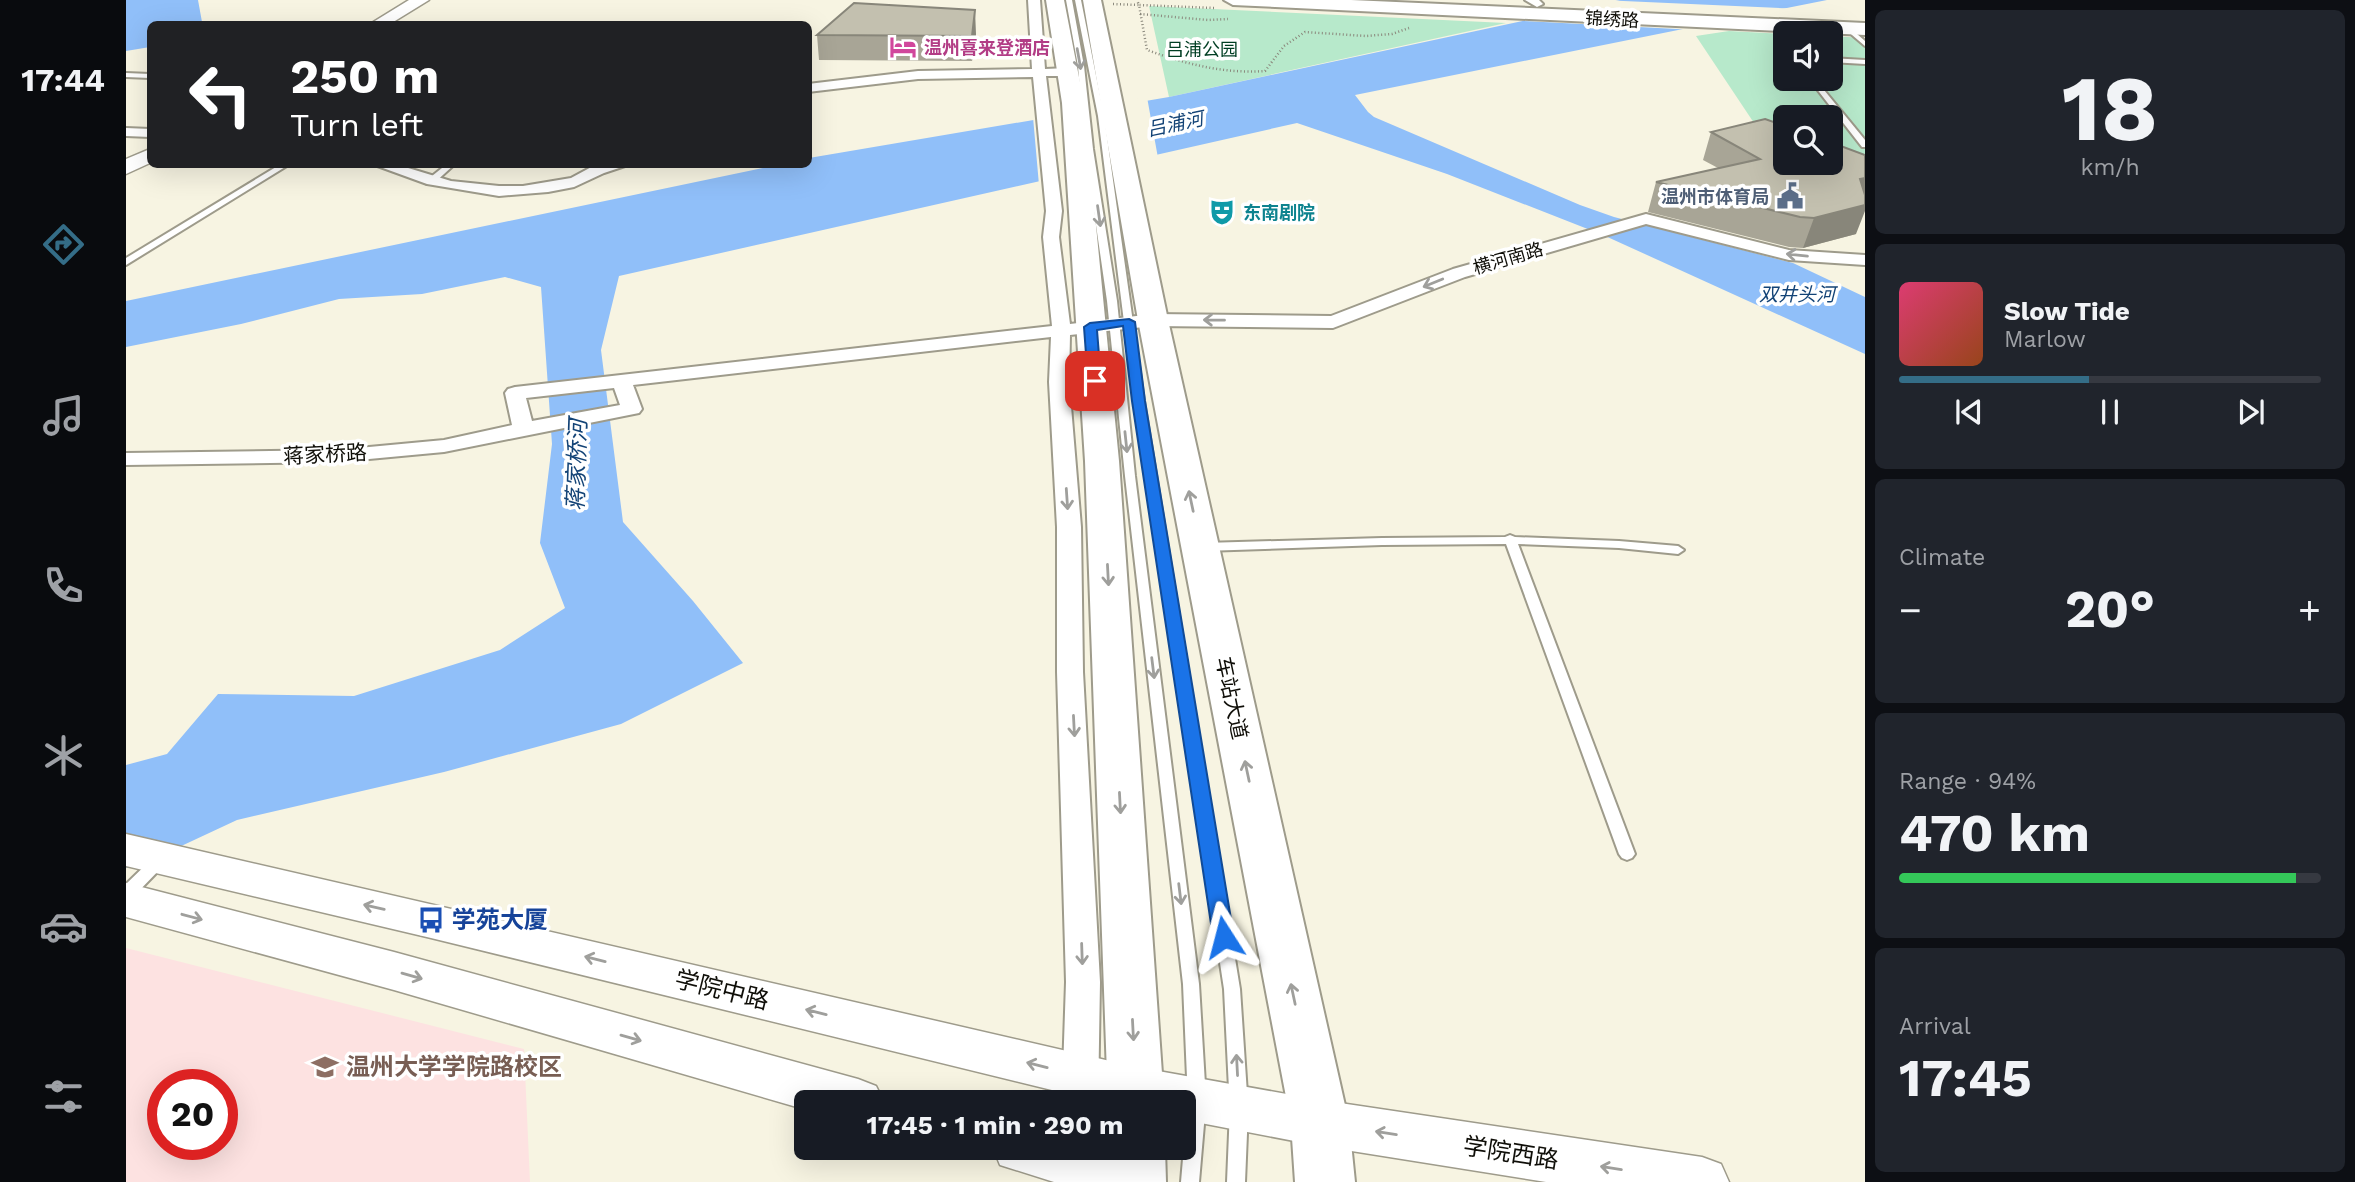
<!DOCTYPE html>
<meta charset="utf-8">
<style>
body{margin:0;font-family:"Work Sans","Noto Sans SC",sans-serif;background:#20242c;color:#f1f3f6;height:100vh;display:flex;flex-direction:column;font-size:26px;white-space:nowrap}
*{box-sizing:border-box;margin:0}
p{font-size:23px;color:#9ea1a6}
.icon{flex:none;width:38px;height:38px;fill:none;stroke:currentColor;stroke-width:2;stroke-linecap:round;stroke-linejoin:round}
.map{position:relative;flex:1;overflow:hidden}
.drawer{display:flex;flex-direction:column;gap:10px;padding:10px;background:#0d0f14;width:490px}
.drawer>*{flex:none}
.hud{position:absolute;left:21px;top:21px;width:665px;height:147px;border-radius:10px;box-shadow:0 7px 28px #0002;background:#202124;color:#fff;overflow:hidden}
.tools{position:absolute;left:1647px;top:21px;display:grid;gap:14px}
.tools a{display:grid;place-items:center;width:70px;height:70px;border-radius:10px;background:#171b24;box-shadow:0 7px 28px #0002;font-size:35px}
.speed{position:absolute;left:21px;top:1069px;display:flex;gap:14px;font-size:35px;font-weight:700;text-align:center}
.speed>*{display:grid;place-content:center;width:91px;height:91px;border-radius:50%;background:#171b24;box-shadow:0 7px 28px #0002;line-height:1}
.speed .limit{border:10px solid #d22;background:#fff;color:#111}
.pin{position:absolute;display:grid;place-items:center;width:60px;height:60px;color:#fff;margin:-30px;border-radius:14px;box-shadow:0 4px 10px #0006}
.me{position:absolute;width:77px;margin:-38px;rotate:351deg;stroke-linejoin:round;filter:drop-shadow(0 0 5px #0008)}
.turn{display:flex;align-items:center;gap:24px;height:147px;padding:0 28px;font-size:32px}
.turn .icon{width:91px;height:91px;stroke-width:2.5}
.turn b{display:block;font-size:49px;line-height:60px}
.big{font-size:52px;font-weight:700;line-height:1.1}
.drawer .tile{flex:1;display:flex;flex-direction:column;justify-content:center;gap:10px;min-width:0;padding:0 24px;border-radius:10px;background:#20242c}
.drawer .dial{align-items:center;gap:0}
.dial b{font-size:91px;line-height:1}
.song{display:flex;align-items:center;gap:21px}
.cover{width:84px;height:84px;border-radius:10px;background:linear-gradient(135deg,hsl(340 70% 55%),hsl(20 70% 35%))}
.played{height:7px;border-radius:4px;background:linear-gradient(90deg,#346d87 45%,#363941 45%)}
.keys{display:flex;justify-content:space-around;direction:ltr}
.heat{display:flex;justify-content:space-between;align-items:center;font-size:38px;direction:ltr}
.charge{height:10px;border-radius:5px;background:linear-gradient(90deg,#34c759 94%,#363941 0)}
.trip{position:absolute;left:668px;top:1090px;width:402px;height:70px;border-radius:10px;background:#171b24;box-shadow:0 7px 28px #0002;font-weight:700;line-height:70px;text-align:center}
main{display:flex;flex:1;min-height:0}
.tabs{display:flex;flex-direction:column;width:126px;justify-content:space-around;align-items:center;background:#090b0e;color:#9ea1a6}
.tabs .icon{width:49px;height:49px}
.tabs .on{color:#346d87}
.tabs b{font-size:32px;color:#f1f3f6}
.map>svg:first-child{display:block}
</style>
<main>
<nav class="tabs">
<b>17:44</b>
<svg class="icon on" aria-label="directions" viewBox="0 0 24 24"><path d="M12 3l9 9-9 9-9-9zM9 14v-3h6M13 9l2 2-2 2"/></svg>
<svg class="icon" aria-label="music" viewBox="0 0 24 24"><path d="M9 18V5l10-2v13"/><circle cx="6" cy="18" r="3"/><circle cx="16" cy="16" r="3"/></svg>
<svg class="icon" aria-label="phone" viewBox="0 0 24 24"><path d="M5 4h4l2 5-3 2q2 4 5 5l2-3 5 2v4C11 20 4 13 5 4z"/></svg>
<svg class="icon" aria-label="climate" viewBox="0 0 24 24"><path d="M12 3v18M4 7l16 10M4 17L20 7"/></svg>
<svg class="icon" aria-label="car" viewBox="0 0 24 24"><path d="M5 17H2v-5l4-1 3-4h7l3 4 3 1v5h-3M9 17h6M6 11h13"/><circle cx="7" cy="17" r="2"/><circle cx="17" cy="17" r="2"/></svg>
<svg class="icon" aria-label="filters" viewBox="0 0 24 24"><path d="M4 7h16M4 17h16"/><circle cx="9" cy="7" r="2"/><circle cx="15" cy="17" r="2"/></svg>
</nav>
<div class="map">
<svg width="1739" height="1182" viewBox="0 0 1739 1182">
<rect width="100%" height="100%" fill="#f7f4e2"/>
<!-- education -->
<path fill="#fde2e1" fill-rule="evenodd" d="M 0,948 L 398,1049 L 404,1182 L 0,1182 ZM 37,1085 L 96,1085 L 96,1144 L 37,1144 Z"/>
<!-- green -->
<path fill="#b7e9cb" d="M 1023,6 L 1380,23 L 1043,97 Z
M 1603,31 L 1659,34 L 1659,79 L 1704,79 L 1705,36 L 1739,38 L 1739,157 L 1705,154 L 1704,117 L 1659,117 L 1659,151 L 1646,150 L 1570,36 Z"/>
<!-- water -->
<path fill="#90bff9" d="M 0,0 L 72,0 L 76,22 L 71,24 L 24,24 L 24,47 L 0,51 Z
M 1494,0 L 1701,0 L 1229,95 L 1242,112 L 1248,117 L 1454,205 L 1488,217 L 1667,263 L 1739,297 L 1739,354 L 1477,235 L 1321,174 L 1171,123 L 493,276 L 475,350 L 497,522 L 567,601 L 617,663 L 495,724 L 318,772 L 111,820 L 21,862 L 0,868 L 0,765 L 41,754 L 92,694 L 228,696 L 374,650 L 439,608 L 414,543 L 426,444 L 415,287 L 379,277 L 296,294 L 213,299 L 115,324 L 0,347 L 0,301 L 651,165 L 682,164 L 683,158 L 1043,97 Z"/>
<!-- pier -->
<path fill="#f7f4e2" d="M 1475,0 L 1674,9 L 1570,30 L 1381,20 Z
M 1021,97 L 1032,158 L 913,185 L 907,117 Z"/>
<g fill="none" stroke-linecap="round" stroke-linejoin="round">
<!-- lane casing -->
<g stroke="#9e9b8b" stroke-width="4">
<path id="lane" d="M 940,0 L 946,0 L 958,66 L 967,149 L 991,301 L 1009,476 L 1073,984 L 1080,1101 L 1073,1182 L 1055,1182 L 1062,1101 L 1057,984 L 999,476 L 981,301 L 959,149 L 952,66 Z
M 949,0 L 955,0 L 978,116 L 1018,401 L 1114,989 L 1122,1109 L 1119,1182 L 1101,1182 L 1104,1109 L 1098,989 L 1008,401 L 972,116 Z
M 1719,27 L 1723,27 L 1739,41 L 1739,46 L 1719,29 Z
M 1704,58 L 1739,60 L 1739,64 L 1704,62 Z
M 0,73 L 24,74 L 24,78 L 0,77 Z
M 1683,79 L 1689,79 L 1739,140 L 1739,147 L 1736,147 Z
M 155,164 L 164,164 L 0,265 L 0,258 Z
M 321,164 L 329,164 L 307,184 L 301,184 L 301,180 Z
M 1384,535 L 1389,537 L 1493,541 L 1552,546 L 1558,550 L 1552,554 L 1493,548 L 1392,544 L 1509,854 L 1506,858 L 1501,860 L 1496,858 L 1493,854 L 1380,544 L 1256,545 L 1078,551 L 1072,547 L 1078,543 L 1256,538 L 1379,537 Z
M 35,853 L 40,855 L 43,859 L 40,863 L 6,898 L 0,900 L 0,884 L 30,855 Z"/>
</g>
<!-- street casing -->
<g stroke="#9e9b8b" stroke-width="4">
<path id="street" d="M 902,0 L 914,0 L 919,69 L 942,68 L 948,72 L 942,76 L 920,76 L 936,211 L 933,237 L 944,324 L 1027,314 L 1205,316 L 1327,269 L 1520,214 L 1663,250 L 1739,255 L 1739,265 L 1663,260 L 1520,224 L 1339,277 L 1207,328 L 1027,326 L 944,335 L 943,382 L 955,527 L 957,672 L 974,982 L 972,1102 L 936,1102 L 940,982 L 931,672 L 931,527 L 923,382 L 925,337 L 507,385 L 516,409 L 513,413 L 318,452 L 211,462 L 0,465 L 0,453 L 211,450 L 318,440 L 386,425 L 379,393 L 382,389 L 389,387 L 926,326 L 917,237 L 920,211 L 907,77 L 792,79 L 682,92 L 682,84 L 792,71 L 906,69 ZM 488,388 L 494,405 L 406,421 L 400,398 Z
M 1399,0 L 1413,0 L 1417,4 L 1411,7 Z
M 0,128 L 24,129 L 24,137 L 0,136 Z
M 246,164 L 269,164 L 325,181 L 373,186 L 397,186 L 445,178 L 471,164 L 505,164 L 478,173 L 448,187 L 422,192 L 373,196 L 301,184 Z"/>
</g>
<!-- secondary casing -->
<g stroke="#9e9b8b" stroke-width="3">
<path id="secondary" d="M 283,0 L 303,0 L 264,24 L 244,24 Z
M 24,149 L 24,163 L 0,174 L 0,159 Z
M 0,834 L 1010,1067 L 1194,1100 L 1576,1157 L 1595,1164 L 1603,1182 L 1420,1182 L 1194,1146 L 1059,1120 L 1059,1102 L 975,1102 L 305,938 L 0,866 Z
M 0,883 L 268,952 L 732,1079 L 750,1086 L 758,1102 L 681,1102 L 681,1110 L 268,990 L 0,917 Z
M 867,1148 L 980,1148 L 1032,1164 L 1040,1182 L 928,1182 L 874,1165 Z"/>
</g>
<!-- primary casing -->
<g stroke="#9e9b8b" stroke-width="4">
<path id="primary" d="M 920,0 L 938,0 L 958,103 L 993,461 L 1038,1102 L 982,1102 L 959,461 L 936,103 Z
M 957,0 L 975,0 L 1042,320 L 1223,1123 L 1229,1182 L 1169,1182 L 1165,1123 L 1012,320 Z
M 1098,0 L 1225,0 L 1739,23 L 1739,35 L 1107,5 Z
M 981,1148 L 1039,1148 L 1040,1182 L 980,1182 Z"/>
</g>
<!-- path -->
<path stroke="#8a887c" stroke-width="2.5" stroke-dasharray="1 2.5" stroke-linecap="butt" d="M 987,4 L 1013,5 L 1011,0
M 1088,8 L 1013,5 L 1021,50 C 1060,64 1098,74 1139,71 L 1158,46 L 1179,32 L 1240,36 L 1266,34 L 1283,28
M 1014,14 L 1082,20 L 1102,19"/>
<!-- lane -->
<use href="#lane" fill="#fff" fill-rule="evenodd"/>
<!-- street -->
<use href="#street" fill="#fff" fill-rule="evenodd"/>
<!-- secondary -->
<use href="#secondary" fill="#fff" fill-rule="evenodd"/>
<!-- primary -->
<use href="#primary" fill="#fff" fill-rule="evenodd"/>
</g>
<!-- wall -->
<path fill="#a8a596" d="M 850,34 L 846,61 L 693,60 L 691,35 Z
M 1639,119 L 1730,234 L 1677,248 L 1663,247 L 1522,212 L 1530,182 L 1592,168 L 1577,160 L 1585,132 Z"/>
<!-- shaded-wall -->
<path fill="#88867a" d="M 849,10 L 850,34 L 846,61 L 846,36 Z
M 1739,178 L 1739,204 L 1734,179 Z
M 1739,205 L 1739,211 L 1730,234 L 1677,248 L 1688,218 Z"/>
<!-- building -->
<path fill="#c3c0af" stroke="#88867a" stroke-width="2" d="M 728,3 L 849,10 L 846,36 L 691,35 Z
M 1639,119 L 1659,126 L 1659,163 L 1704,163 L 1704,142 L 1739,155 L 1739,178 L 1734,179 L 1739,195 L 1739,205 L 1688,218 L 1674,217 L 1530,182 L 1634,159 L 1585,132 Z"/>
<!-- one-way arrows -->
<defs><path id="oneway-shaft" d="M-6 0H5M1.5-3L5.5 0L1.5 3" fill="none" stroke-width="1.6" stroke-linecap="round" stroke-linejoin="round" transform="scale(1.75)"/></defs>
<g stroke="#9f9f9c">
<use href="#oneway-shaft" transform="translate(953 59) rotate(80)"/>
<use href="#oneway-shaft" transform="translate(973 216) rotate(82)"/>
<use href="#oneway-shaft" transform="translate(1671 255) rotate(-174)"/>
<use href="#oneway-shaft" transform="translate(1307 283) rotate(158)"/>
<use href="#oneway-shaft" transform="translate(1088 320) rotate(-179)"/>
<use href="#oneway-shaft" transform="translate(1000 442) rotate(84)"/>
<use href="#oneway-shaft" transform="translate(941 499) rotate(86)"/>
<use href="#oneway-shaft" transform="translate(1065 501) rotate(-102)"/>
<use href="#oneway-shaft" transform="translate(982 575) rotate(87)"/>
<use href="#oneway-shaft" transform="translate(1027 668) rotate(83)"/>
<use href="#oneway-shaft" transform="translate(948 726) rotate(87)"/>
<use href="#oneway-shaft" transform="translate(1121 771) rotate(-102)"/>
<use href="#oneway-shaft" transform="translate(994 803) rotate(87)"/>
<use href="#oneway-shaft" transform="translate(1054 894) rotate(83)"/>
<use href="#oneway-shaft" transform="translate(248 907) rotate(-167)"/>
<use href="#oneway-shaft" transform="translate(66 917) rotate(15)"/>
<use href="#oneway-shaft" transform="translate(956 954) rotate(88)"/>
<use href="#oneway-shaft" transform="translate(469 959) rotate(-166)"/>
<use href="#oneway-shaft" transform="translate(286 976) rotate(16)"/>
<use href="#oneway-shaft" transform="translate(1167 994) rotate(-102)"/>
<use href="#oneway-shaft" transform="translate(690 1012) rotate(-166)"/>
<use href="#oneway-shaft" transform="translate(1007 1030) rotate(87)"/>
<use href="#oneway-shaft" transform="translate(505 1038) rotate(16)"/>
<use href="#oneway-shaft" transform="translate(911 1065) rotate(-166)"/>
<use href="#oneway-shaft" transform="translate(1111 1065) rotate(-93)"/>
<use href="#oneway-shaft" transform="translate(1260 1133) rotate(-171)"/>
<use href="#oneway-shaft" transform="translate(1485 1168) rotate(-171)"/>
</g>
<!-- route -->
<path fill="#1a73e8" stroke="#114b97" stroke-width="2" d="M 1003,319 L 1009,322 L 1019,401 L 1108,937 L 1105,943 L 1098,945 L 1090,943 L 1087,937 L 1006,401 L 997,326 L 971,330 L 975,381 L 969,384 L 962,381 L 958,327 L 964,323 Z"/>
<!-- icons -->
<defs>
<g id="hotel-bare" transform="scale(2.1)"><path d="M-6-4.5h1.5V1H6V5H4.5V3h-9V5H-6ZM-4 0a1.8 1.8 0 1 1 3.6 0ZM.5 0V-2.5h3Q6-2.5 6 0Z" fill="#d1479c" stroke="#fff" stroke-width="2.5" paint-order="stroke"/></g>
<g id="civic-bare" transform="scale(2.1)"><path d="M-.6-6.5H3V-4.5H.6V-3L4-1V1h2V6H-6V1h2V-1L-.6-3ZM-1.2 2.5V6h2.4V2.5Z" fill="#5c6f8a" stroke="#fff" stroke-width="2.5" paint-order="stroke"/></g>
<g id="theatre-bare" transform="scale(2.1)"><path d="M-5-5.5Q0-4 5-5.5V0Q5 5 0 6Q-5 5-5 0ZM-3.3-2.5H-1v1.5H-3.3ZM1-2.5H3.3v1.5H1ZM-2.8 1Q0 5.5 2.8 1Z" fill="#0f9aa8" stroke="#fff" stroke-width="2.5" paint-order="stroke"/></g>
<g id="bus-bare" transform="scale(2.1)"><path d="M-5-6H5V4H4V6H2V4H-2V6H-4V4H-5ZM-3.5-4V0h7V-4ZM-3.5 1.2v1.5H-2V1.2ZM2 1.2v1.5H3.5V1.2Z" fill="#1a4fb4" stroke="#fff" stroke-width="2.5" paint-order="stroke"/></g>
<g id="university-bare" transform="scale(2.1)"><path d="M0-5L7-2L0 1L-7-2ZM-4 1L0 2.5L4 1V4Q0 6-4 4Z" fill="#8d6e63" stroke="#fff" stroke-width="2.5" paint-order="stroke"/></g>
</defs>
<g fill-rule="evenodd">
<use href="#hotel-bare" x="777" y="47"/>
<use href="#civic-bare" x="1664" y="196"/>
<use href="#theatre-bare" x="1096" y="212"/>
<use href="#bus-bare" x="305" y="920"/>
<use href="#university-bare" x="199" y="1067"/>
</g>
<g text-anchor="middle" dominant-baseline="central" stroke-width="7" stroke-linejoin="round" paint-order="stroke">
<!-- far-street labels -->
<g font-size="18" fill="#0f0e08" stroke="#fff">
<text transform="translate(1486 19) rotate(3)">锦绣路</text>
<text transform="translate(1382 258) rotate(-16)">横河南路</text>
</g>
<!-- far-hotel labels -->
<g font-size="18" font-weight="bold" fill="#b23c85" stroke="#fff" text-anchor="start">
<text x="798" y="47">温州喜来登酒店</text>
</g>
<!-- far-park labels -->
<g font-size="18" fill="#003e23" stroke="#fff">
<text x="1076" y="49">吕浦公园</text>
</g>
<!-- far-service labels -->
<g font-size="18" font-weight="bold" fill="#4e5e75" stroke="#fff" text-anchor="end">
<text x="1643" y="196">温州市体育局</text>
</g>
<!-- far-culture labels -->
<g font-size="18" font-weight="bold" fill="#0d838f" stroke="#fff" text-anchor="start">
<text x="1117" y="212">东南剧院</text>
</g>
<!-- far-water labels -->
<g font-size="19" font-style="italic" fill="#134376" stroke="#fff">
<text transform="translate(1049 124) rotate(-12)">吕浦河</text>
<text x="1671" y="294">双井头河</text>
</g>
<!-- street labels -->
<g font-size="21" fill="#0f0e08" stroke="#fff">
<text transform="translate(199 454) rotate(-3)">蒋家桥路</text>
<text transform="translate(1106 698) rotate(78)">车站大道</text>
</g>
<!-- water labels -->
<g font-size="23" font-style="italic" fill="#134376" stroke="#fff">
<text transform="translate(451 465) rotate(-88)">蒋家桥河</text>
</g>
<!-- near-transit labels -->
<g font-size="24" font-weight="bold" fill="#164399" stroke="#fff" text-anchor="start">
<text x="326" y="920">学苑大厦</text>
</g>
<!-- near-street labels -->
<g font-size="24" fill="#0f0e08" stroke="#fff">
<text transform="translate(596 990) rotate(14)">学院中路</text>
<text transform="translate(1385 1153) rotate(9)">学院西路</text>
</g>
<!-- near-education labels -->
<g font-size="24" font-weight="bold" fill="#785e54" stroke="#fff" text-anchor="start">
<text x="220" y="1067">温州大学学院路校区</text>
</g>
</g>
</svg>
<div class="tools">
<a><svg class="icon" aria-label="sound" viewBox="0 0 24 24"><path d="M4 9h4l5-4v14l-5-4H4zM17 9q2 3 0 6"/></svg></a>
<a><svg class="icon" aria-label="search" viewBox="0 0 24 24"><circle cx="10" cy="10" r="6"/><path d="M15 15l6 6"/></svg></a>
</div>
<div class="speed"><div class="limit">20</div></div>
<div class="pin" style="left:969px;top:381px;background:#d93025"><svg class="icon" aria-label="arrive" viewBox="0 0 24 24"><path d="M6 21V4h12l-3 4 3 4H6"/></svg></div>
<svg class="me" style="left:1098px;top:937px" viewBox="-20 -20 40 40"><path d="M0-17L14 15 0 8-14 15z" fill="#1a73e8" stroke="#fff" stroke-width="4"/></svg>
<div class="trip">17:45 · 1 min · 290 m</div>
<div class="hud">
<div class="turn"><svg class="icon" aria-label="left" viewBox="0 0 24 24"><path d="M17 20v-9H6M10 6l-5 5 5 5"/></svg><div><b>250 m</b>Turn left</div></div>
</div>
</div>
<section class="drawer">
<div class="tile dial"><b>18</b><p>km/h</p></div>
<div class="tile">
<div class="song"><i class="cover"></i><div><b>Slow Tide</b><p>Marlow</p></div></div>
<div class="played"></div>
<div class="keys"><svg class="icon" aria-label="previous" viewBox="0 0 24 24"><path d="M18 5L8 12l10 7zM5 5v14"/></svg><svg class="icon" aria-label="pause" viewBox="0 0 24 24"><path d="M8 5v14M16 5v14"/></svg><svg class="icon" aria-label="next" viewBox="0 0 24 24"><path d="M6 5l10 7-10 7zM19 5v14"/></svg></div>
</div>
<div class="tile"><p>Climate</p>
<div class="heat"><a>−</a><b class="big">20°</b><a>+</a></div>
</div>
<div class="tile"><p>Range · 94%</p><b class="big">470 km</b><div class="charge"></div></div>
<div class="tile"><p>Arrival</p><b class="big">17:45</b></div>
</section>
</main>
